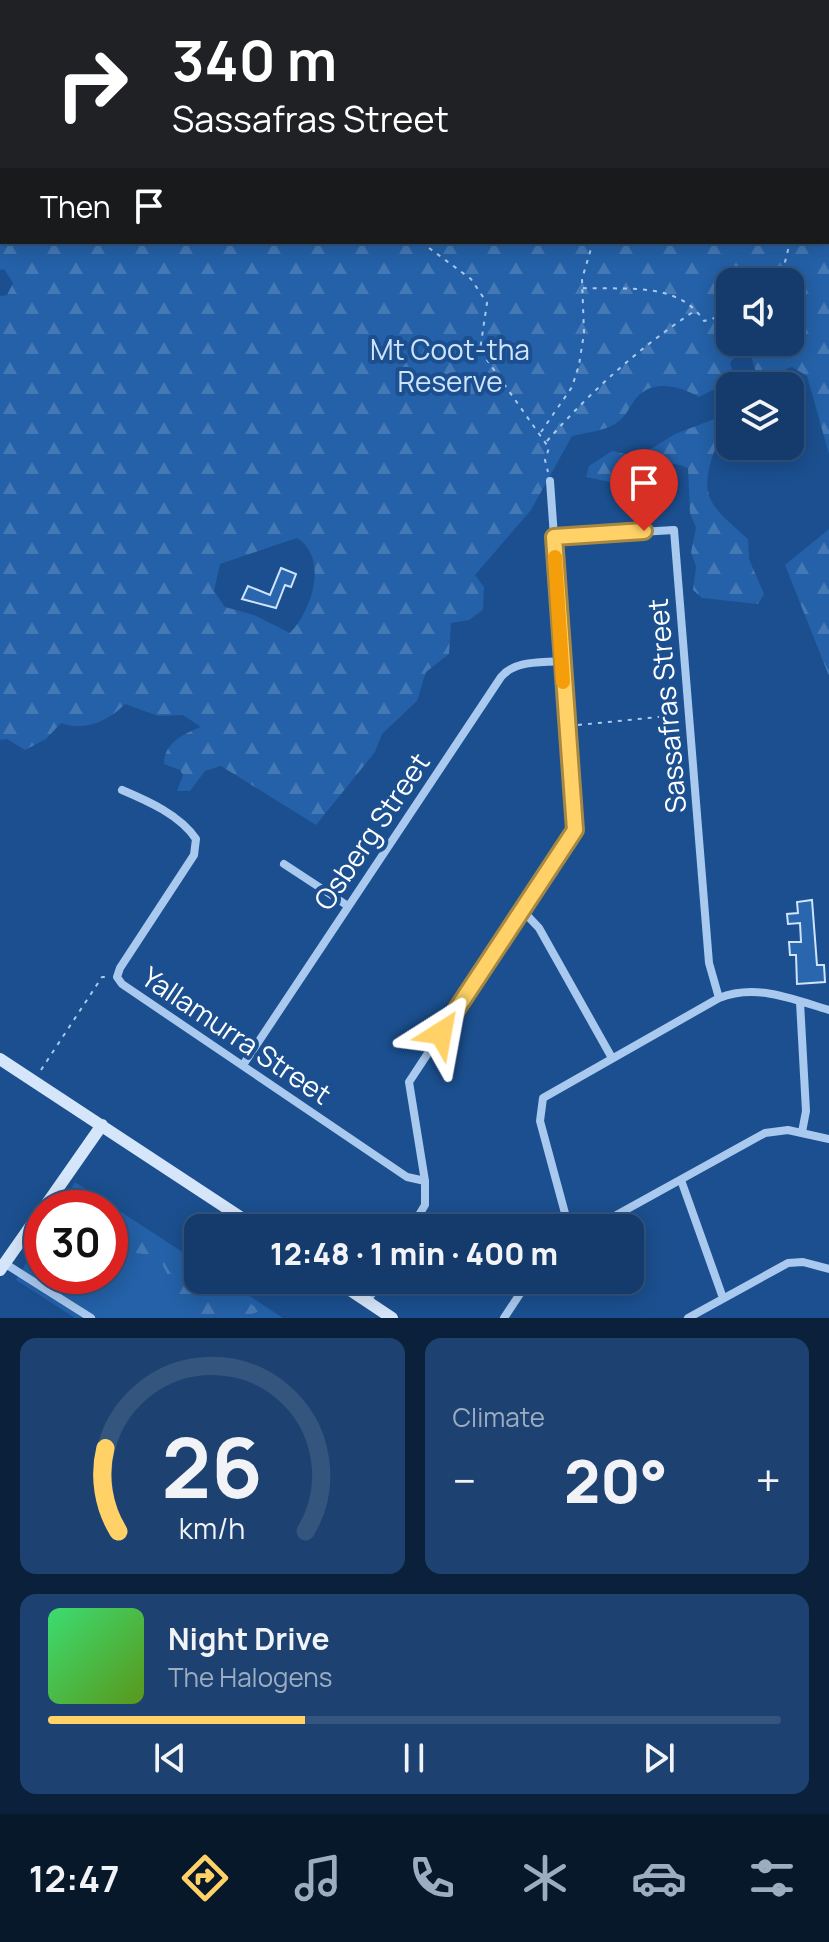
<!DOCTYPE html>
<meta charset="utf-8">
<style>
body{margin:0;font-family:Manrope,sans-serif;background:#1d4271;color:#f1f3f6;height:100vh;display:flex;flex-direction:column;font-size:30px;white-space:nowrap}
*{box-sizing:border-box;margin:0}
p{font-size:26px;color:#9dadc1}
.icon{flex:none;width:44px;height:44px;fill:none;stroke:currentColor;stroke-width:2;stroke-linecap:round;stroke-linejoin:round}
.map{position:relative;height:1318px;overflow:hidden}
.details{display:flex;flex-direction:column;gap:20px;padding:20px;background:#0b203b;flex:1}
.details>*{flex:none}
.guide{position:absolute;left:0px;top:0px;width:830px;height:244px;box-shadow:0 4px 20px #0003,0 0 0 2px #33557e;background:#202124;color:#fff;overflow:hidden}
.fabs{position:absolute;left:716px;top:268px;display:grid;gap:16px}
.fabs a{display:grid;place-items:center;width:88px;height:88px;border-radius:16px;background:#143b6b;box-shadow:0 4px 20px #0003,0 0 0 2px #33557e;font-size:40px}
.speed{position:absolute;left:24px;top:1190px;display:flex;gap:16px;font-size:40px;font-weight:700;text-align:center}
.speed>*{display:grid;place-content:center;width:104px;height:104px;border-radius:50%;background:#143b6b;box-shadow:0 4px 20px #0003,0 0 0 2px #33557e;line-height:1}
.speed .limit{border:12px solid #d22;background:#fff;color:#111}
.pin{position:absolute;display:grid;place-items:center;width:68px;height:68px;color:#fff;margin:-82px -34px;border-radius:50% 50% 50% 0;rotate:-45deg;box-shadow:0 0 8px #0007}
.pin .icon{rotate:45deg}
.me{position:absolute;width:88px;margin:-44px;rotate:34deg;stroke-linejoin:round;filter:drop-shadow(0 0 6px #0008)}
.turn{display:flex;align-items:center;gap:28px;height:168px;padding:0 40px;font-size:36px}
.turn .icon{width:104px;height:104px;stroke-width:2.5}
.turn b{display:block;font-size:56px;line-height:68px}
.then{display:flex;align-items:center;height:76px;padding:0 40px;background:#0003;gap:16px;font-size:30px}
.big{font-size:60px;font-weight:800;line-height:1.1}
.details .tile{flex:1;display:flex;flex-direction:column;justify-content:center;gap:12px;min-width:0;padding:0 28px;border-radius:16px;background:#1d4271}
.details .dial{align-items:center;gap:0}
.dial svg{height:208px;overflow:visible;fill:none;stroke:#33557e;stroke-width:7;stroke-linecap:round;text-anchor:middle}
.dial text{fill:#f1f3f6;stroke:none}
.song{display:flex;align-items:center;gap:24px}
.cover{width:96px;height:96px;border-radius:12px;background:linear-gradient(135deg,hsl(140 70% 55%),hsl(90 70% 35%))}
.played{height:8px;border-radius:4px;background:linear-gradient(90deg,#ffd166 35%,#33557e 35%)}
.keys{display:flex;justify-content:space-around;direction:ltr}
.heat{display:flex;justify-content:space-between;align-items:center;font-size:44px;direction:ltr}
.details .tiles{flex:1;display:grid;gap:20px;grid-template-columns:1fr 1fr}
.tile:last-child{grid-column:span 2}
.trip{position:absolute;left:184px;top:1214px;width:460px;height:80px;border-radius:16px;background:#143b6b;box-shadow:0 4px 20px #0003,0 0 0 2px #33557e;font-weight:800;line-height:80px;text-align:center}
.tabs{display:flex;height:128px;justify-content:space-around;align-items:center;background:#08182b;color:#9dadc1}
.tabs .icon{width:56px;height:56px}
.tabs .selected{color:#ffd166}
.tabs b{font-size:36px;color:#f1f3f6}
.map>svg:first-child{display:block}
</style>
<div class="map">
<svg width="829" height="1318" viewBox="0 0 829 1318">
<defs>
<pattern id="forest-firs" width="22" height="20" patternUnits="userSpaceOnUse" patternTransform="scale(2)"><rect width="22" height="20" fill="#2461a8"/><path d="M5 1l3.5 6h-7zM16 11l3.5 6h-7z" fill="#4579b5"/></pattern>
</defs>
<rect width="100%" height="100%" fill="#1b4f8f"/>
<!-- green -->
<path fill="#2461a8" d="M 75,1182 L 198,1262 L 198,1280 L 225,1280 L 283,1318 L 75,1318 L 16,1280 L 42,1237 L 42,1276 L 110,1276 L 110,1208 L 60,1208 Z"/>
<!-- forest -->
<path fill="url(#forest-firs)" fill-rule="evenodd" d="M 0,0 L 829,0 L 829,454 L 807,376 L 792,367 L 786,369 L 782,386 L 760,386 L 749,349 L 739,351 L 730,363 L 735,380 L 730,386 L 727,405 L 721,404 L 717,388 L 699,397 C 682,387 656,379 639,395 C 629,405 628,416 615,424 C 603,431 585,433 572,436 L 531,510 L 475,575 L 484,587 L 483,610 L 469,620 L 451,623 L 449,654 L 426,672 L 417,701 L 382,734 L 375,752 L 316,825 L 221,766 L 205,771 L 190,791 L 177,791 L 183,775 L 180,770 L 164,764 C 164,743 183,734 201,727 L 183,715 L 158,716 L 125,704 C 108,721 85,732 61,723 L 46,739 L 25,750 L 7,739 L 0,740 L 0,296 L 7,295 L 13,283 L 4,269 L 0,270 ZM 2,2 L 828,2 L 828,242 L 2,242 ZM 730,282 L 790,282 L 790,342 L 730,342 ZM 297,538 C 329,558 312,610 290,633 L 254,615 L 225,607 L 214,591 L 220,564 Z
M 717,418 L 730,421 L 730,437 L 717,444 C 696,497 710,505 748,539 L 749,559 L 764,594 L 758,604 L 702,598 L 693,590 L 696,567 L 691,552 L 696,528 L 690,513 L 688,468 C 661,456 638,467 615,483 L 586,477 L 589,466 L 612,451 L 638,457 L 675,434 Z
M 829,529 L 829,676 L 785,565 Z
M 110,1212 L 152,1242 L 149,1255 L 125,1251 L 110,1239 Z
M 186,1258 L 198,1266 L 198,1280 L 218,1280 L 261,1311 L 237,1318 L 200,1318 L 178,1294 L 161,1262 Z"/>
<!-- building -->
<path fill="#2a66ad" stroke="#cfe3fa" stroke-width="2" d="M 281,568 L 296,574 L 291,587 L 285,585 L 276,608 L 242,599 L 248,586 L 270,595 Z
M 812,900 L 817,965 L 824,965 L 825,982 L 797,984 L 796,955 L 790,955 L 789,942 L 801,942 L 800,923 L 788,924 L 787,914 L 798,913 L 797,902 Z"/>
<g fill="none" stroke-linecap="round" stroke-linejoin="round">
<!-- path -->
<path stroke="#a9c9ee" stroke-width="2" stroke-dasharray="4 6" stroke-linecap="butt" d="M 352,0 L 352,2
M 828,224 L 829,223
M 421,242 L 471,279 L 487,303 L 480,350 L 549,448 L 545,460 L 548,472
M 780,282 L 790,242
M 583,288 C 625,290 678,281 704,321 L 718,317 L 730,319
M 541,432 L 572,387 L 579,365 L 584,333 L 582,279 L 593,242
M 547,441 C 592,390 640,347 696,310
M 578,725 L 679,715
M 41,1070 L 102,977 L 109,977"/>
<!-- street -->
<path stroke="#a9c9ee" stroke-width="8" d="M 554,537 L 674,530 L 709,963 L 719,998
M 122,790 C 148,801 180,815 196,839 L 194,855 L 120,968 L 117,977 L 122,984 L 407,1177 L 425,1181
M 284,864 L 348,906
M 523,911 L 539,928 L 612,1058
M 800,1002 L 806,1111 L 802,1132
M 243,1065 L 501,677 C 515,660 540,663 561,661
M 681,1180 L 723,1298
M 411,1228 L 425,1205 L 425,1181 L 409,1082 L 575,830 L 550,481
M 569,1228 L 540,1121 L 543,1098 L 719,998 C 756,983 792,999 829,1010
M 593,1228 L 765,1133 L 788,1130 L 829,1139
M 4,1263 L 91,1318
M 367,1302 L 380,1280
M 504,1318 L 529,1280
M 688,1318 L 788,1263 L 803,1262 L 829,1269"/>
<!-- secondary -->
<path stroke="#d6e6fa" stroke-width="12" d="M 0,1059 L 257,1228
M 44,1208 L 102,1125
M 0,1270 L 42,1210
M 335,1280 L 392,1318"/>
</g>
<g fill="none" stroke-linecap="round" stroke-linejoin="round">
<!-- route casing -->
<g stroke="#a68842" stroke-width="20">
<path id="route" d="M 441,1033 L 575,830 L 554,537 L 644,531"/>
</g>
<!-- route -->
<use href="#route" stroke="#ffd166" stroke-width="14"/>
<!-- slow -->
<path stroke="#f59e0b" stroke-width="14" d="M 555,557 L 563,682"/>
</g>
<g text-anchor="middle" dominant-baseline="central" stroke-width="8" stroke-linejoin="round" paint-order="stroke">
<!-- park labels -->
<g font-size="28" fill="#cfe3fa" stroke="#1b4f8f">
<text x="450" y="349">Mt Coot-tha<tspan x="450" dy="32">Reserve</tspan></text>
</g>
<!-- street labels -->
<g font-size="28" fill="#fff" stroke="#1b4f8f">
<text transform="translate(666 706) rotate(-95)">Sassafras Street</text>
<text transform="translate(371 831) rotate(-56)">Osberg Street</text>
<text transform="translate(237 1035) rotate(34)">Yallamurra Street</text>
</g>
</g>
</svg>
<div class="fabs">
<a><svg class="icon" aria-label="sound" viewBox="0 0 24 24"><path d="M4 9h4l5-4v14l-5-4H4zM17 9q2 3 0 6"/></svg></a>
<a><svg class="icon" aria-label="layers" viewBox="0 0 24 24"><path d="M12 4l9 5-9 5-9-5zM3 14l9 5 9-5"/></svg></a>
</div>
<div class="speed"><div class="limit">30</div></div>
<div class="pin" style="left:644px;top:531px;background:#d93025"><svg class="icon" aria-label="arrive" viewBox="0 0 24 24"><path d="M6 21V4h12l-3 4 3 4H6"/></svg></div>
<svg class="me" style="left:441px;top:1033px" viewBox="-20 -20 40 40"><path d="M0-17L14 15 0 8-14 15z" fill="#ffd166" stroke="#fff" stroke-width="4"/></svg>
<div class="trip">12:48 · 1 min · 400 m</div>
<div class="guide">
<div class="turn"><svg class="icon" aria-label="right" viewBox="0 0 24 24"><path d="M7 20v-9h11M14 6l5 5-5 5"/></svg><div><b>340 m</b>Sassafras Street</div></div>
<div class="then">Then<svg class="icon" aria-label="arrive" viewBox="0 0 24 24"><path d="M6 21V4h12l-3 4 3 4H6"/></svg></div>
</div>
</div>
<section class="details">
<div class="tiles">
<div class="tile dial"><svg viewBox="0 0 100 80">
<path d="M14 69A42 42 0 1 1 86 69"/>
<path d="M14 69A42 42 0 0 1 9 37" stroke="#ffd166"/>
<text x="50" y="56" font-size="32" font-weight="700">26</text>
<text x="50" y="72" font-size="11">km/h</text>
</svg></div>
<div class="tile"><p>Climate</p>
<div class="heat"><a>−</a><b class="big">20°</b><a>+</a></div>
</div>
<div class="tile">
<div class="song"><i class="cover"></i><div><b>Night Drive</b><p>The Halogens</p></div></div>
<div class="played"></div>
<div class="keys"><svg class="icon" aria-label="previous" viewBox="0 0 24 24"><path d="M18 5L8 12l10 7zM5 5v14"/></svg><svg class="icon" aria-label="pause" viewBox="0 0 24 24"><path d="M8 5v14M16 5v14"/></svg><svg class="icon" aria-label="next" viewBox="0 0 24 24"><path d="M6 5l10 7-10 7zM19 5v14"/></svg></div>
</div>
</div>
</section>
<nav class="tabs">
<b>12:47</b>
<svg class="icon selected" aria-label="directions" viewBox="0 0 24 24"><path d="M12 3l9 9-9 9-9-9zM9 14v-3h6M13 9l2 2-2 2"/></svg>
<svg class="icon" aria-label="music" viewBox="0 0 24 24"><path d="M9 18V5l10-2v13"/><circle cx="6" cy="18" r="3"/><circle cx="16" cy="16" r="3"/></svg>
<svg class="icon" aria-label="phone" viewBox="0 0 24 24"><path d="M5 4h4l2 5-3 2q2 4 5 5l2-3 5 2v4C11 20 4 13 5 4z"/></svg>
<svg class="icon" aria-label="climate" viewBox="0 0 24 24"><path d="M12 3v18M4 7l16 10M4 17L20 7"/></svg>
<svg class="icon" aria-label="car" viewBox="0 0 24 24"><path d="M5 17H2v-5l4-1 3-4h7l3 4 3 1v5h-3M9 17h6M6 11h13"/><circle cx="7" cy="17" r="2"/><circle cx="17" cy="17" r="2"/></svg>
<svg class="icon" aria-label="filters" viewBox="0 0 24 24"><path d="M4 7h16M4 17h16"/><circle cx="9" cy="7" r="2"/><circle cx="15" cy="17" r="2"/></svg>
</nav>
